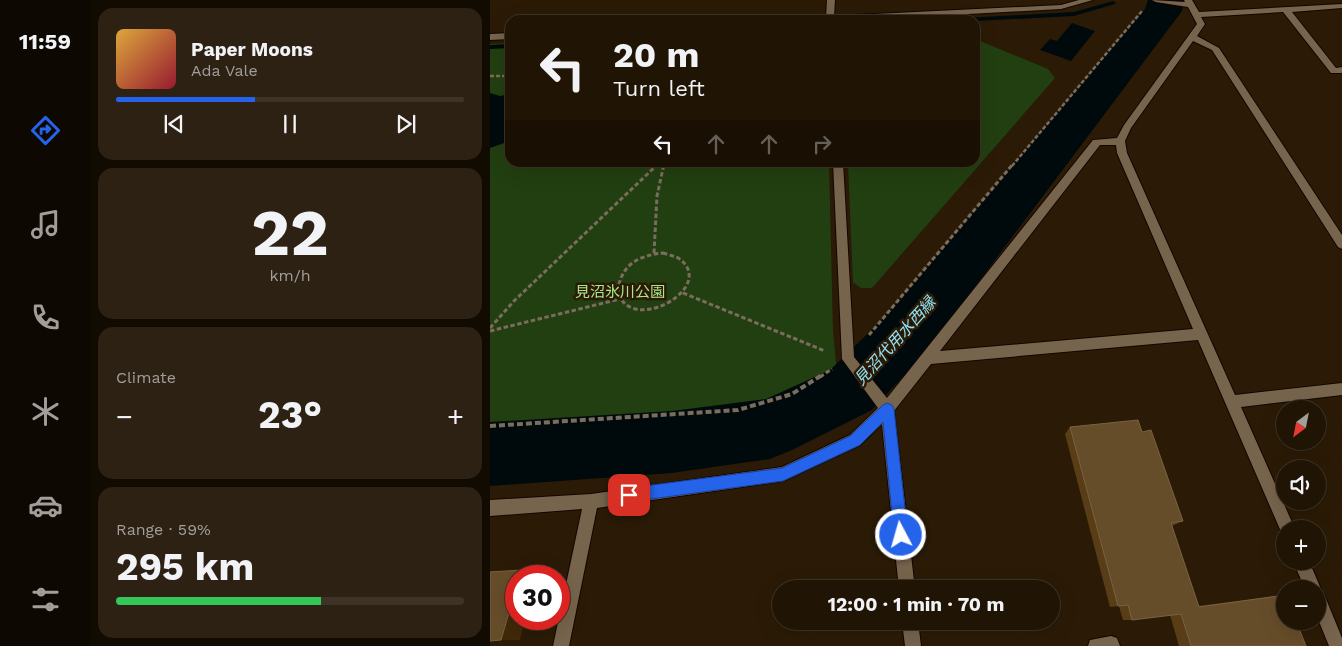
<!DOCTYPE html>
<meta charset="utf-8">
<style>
body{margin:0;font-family:"Work Sans","Noto Sans JP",sans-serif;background:#2d2113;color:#f1f3f6;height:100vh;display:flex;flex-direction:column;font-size:19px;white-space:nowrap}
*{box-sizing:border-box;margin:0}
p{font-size:16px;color:#a29e9a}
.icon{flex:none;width:28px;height:28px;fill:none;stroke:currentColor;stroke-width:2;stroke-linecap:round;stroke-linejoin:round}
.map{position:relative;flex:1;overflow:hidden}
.side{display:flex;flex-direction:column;gap:8px;padding:8px;background:#120b02;width:400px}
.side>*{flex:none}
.banner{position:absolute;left:15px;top:15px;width:475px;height:152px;border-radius:15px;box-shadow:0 5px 20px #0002,0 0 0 1px #3d3326;background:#201404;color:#f1f3f6;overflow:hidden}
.needle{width:32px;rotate:212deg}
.controls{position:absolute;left:786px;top:400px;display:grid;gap:10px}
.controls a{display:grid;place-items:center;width:50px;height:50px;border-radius:50%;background:#201404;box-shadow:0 5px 20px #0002,0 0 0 1px #3d3326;font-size:25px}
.speed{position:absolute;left:15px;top:565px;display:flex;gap:10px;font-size:25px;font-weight:700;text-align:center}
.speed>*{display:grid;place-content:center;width:65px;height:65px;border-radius:50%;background:#201404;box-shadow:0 5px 20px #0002,0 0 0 1px #3d3326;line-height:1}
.speed .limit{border:8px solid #d22;background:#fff;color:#111}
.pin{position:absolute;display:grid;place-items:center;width:42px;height:42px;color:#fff;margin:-21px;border-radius:10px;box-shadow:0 2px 8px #0006}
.me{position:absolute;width:55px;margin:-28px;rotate:354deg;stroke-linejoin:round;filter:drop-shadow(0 0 4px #0008)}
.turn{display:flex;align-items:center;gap:18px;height:105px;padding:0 25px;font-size:22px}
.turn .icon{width:65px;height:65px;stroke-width:2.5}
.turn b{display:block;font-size:35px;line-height:42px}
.lanes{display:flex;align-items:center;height:48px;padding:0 25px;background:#0003;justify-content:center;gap:25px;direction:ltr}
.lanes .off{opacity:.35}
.big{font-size:38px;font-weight:700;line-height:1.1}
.side .card{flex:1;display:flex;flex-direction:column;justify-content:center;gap:8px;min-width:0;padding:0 18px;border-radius:15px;background:#2d2113}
.side .dial{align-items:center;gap:0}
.dial b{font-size:65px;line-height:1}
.song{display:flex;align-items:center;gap:15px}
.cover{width:60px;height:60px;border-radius:8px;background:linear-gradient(135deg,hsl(40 70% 55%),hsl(350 70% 35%))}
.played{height:5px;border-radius:2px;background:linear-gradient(90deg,#2563eb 40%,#3d3326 40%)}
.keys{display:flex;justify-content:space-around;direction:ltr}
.heat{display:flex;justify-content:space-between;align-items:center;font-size:28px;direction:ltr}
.charge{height:8px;border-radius:4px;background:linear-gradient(90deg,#34c759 59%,#3d3326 0)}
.trip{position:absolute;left:282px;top:580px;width:288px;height:50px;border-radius:25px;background:#201404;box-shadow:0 5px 20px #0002,0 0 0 1px #3d3326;font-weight:700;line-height:50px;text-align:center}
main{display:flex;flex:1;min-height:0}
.tabs{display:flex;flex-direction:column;width:90px;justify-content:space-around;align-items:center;background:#0d0802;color:#a29e9a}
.tabs .icon{width:35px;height:35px}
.tabs .active{color:#2563eb}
.tabs b{font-size:22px;color:#f1f3f6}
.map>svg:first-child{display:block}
</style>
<main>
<nav class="tabs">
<b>11:59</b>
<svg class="icon active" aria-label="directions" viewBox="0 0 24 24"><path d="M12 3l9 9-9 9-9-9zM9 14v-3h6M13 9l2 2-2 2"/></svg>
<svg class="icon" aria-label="music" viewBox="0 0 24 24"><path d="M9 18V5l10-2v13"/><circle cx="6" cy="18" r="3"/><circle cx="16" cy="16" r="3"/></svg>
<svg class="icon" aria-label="phone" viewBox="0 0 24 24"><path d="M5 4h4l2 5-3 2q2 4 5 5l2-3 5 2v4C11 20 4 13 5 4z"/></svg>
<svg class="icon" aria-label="climate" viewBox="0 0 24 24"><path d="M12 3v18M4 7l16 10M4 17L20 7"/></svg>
<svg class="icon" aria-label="car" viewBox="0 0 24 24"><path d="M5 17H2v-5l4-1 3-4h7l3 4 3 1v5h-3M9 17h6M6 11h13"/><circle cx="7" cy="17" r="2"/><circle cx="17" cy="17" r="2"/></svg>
<svg class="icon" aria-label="filters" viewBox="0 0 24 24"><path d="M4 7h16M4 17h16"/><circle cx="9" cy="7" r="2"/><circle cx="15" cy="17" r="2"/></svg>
</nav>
<section class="side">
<div class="card">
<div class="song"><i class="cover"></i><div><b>Paper Moons</b><p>Ada Vale</p></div></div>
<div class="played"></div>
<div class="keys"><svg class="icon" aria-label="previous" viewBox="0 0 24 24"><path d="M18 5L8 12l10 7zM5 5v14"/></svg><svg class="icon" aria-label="pause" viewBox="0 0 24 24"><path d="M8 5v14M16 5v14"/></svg><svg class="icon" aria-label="next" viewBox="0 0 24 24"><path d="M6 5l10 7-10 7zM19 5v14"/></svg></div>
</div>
<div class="card dial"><b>22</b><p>km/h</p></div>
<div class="card"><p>Climate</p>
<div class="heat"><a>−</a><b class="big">23°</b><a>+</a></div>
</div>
<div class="card"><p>Range · 59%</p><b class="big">295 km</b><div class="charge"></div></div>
</section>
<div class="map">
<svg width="852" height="646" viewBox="0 0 852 646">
<rect width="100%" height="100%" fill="#2b1b06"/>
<!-- green -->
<path fill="#223f11" d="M 485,39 L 558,69 L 565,78 L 382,288 L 371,288 L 363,282 L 358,163 L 485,162 Z
M 20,43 L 20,162 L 339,163 L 343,331 L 347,374 L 305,398 L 247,415 L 0,430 L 0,44 Z"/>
<!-- water -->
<path fill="#000a0d" d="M 582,23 L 605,31 L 581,61 L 550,50 L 560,39 L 567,41 Z
M 0,93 L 10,96 L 20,94 L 20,141 L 0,148 Z"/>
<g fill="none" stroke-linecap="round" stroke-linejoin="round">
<!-- stream -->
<path fill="#000a0d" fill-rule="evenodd" d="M 623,1 L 626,3 L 625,4 L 584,16 L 485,21 L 485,20 L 472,20 L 475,18 L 584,12 Z
M 20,44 L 20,48 L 0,49 L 0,45 Z"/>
<!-- river -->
<path fill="#000a0d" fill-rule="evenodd" d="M 658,0 L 694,0 L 692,11 L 686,19 L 435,353 L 382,410 L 302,450 L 280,459 L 182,473 L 0,486 L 0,422 L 182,411 L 276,399 L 340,370 L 395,317 L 655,9 Z"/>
<!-- minor casing -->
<g stroke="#130600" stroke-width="2">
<path id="minor" d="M 337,0 L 345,0 L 344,16 L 571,5 L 589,0 L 603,0 L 571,9 L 371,20 L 320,20 L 324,17 L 336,17 Z
M 662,0 L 695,2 L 694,0 L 702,0 L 709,12 L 852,4 L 852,8 L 802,12 L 846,68 L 852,67 L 852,73 L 841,73 L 793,12 L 711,17 L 715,24 L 707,36 L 729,48 L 852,235 L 852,249 L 848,247 L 722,50 L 703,41 L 641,128 L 635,141 L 637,153 L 745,395 L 852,383 L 852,395 L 751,407 L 805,529 L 795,529 L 795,536 L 792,534 L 708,340 L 441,364 L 404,411 L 425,589 L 409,589 L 392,424 L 370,445 L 293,481 L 107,508 L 79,646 L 63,646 L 92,509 L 0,516 L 0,500 L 101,494 L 292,467 L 360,435 L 388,408 L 352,359 L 343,162 L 353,162 L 364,357 L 397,398 L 603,140 L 627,138 L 634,125 L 707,24 L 698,7 L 666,2 ZM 610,145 L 626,145 L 627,153 L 703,329 L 450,351 Z
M 20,33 L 20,39 L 0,40 L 0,34 Z
M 803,561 L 819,561 L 831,589 L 830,593 L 834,594 L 852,638 L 852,646 L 839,646 L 828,619 L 828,589 L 815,589 Z
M 412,621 L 428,621 L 431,646 L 415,646 Z
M 621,636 L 627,638 L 630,646 L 598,646 L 600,640 Z"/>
</g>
<!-- path-far2 -->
<path stroke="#7b6d5d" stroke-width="2.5" stroke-dasharray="4 2" stroke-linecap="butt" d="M 0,76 L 20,76
M 166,166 L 170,162
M 174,166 L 175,162
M 522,166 L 652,11"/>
<!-- path-far1 -->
<path stroke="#7b6d5d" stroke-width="3" stroke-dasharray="4.5 2.5" stroke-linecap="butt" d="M 164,253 L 167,196 L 174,164
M 173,253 C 179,255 186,256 191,260 C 219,284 168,318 142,308 C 122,300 127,276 141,264 C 150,257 162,254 173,253 Z
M 193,293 L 335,351
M 0,328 L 24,301 L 168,164
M 0,331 L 130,299
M 379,335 L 523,164
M 330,377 L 342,369"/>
<!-- path -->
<path stroke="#7b6d5d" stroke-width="4" stroke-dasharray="6 3" stroke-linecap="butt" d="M 0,426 L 248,410 L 302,394 L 332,375"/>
<!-- minor -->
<use href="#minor" fill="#77644d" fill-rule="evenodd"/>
</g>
<!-- wall -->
<path fill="#583d17" d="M 580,427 L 652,432 L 693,521 L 682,526 L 708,606 L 795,595 L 816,646 L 689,646 L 680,615 L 642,620 L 633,620 L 629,606 L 620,607 L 575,434 Z"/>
<!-- shaded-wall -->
<path fill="#402908" d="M 32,570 L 48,572 L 47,576 L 30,576 Z
M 26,589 L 26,619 L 35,619 L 30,640 L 11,640 Z"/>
<!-- building -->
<path fill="#664d2a" stroke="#796242" d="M 648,420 L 652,432 L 661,430 L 693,521 L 681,523 L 709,607 L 795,595 L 795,621 L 806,621 L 816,646 L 701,646 L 691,614 L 642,620 L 638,605 L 628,606 L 580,427 Z
M 32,570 L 30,576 L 26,576 L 26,589 L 11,640 L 0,641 L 0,572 Z"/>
<!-- route -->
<path fill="#2563eb" stroke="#184099" d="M 397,403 L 402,405 L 404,409 L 418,535 L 416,540 L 411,542 L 406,540 L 404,535 L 393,422 L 370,445 L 293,481 L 139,502 L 135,500 L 133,495 L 135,490 L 139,488 L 292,468 L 360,436 L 393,405 Z"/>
<g text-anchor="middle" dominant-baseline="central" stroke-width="5" stroke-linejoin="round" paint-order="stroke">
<!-- park labels -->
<g font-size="15" fill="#a9e88a" stroke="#2b1b06">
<text x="130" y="292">見沼氷川公園</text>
</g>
<!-- water labels -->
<g font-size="16" font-style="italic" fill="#91e2f7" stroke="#2b1b06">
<text transform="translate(405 341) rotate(-48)">見沼代用水西縁</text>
</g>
</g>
</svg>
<div class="controls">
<a><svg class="needle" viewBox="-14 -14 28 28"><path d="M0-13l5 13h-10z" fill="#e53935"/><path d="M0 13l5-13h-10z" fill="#a29e9a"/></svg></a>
<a><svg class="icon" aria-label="sound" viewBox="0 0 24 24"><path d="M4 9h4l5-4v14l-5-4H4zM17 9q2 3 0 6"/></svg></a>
<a>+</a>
<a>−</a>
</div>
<div class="speed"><div class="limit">30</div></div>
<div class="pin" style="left:139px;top:495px;background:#d93025"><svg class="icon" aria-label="arrive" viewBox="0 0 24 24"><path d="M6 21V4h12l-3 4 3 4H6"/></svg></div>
<svg class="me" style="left:411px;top:535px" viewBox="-20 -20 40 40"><circle r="17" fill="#2563eb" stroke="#fff" stroke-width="3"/><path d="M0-11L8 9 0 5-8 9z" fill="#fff"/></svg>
<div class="trip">12:00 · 1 min · 70 m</div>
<div class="banner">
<div class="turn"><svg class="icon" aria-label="left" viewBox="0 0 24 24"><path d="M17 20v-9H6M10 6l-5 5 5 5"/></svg><div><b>20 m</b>Turn left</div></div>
<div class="lanes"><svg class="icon" aria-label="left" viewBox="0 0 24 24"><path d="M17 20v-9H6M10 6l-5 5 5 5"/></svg><svg class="icon off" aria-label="ahead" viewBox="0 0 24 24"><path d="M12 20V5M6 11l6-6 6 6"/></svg><svg class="icon off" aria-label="ahead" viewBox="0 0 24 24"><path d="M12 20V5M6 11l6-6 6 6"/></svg><svg class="icon off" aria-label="right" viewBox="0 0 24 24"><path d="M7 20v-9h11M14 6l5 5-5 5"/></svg></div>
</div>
</div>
</main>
